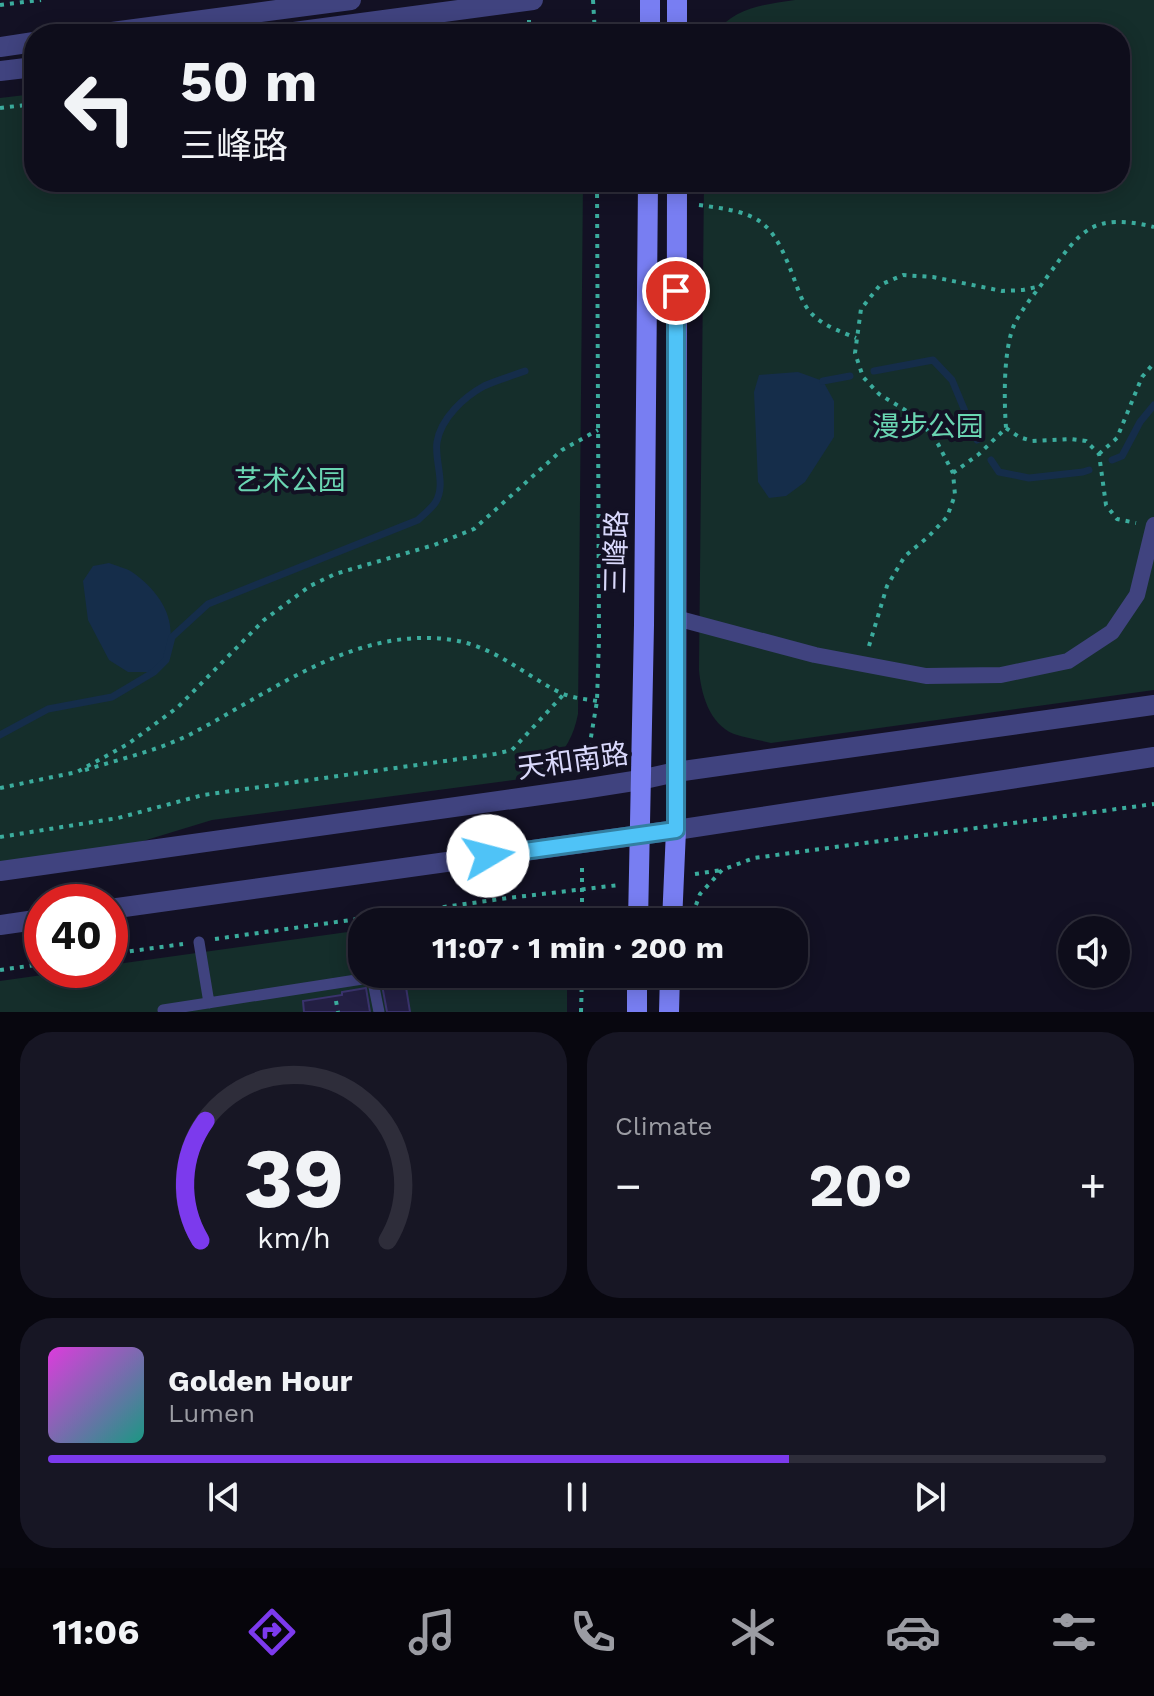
<!DOCTYPE html>
<meta charset="utf-8">
<style>
body{margin:0;font-family:"Work Sans","Noto Sans SC",sans-serif;background:#171624;color:#f1f3f6;height:100vh;display:flex;flex-direction:column;font-size:30px;white-space:nowrap}
*{box-sizing:border-box;margin:0}
p{font-size:26px;color:#9b9ca3}
.icon{flex:none;width:44px;height:44px;fill:none;stroke:currentColor;stroke-width:2;stroke-linecap:round;stroke-linejoin:round}
.map{position:relative;height:1012px;overflow:hidden}
.panel{display:flex;flex-direction:column;gap:20px;padding:20px;background:#08070f;flex:1}
.panel>*{flex:none}
.hud{position:absolute;left:24px;top:24px;width:1106px;height:168px;border-radius:32px;box-shadow:0 4px 20px #0003,0 0 0 2px #2e2d3a;background:#0e0d1b;color:#f1f3f6;overflow:hidden}
.tools{position:absolute;left:1058px;top:916px;display:grid;gap:16px}
.tools a{display:grid;place-items:center;width:72px;height:72px;border-radius:50%;background:#0e0d1b;box-shadow:0 4px 20px #0003,0 0 0 2px #2e2d3a;font-size:40px}
.speed{position:absolute;left:24px;top:884px;display:flex;gap:16px;font-size:40px;font-weight:700;text-align:center}
.speed>*{display:grid;place-content:center;width:104px;height:104px;border-radius:50%;background:#0e0d1b;box-shadow:0 4px 20px #0003,0 0 0 2px #2e2d3a;line-height:1}
.speed .limit{border:12px solid #d22;background:#fff;color:#111}
.pin{position:absolute;display:grid;place-items:center;width:68px;height:68px;color:#fff;margin:-34px;border:4px solid #fff;border-radius:50%;box-shadow:0 2px 8px #0007}
.me{position:absolute;width:88px;margin:-44px;rotate:82deg;stroke-linejoin:round;filter:drop-shadow(0 0 6px #0008)}
.turn{display:flex;align-items:center;gap:28px;height:168px;padding:0 24px;font-size:36px}
.turn .icon{width:104px;height:104px;stroke-width:2.5}
.turn b{display:block;font-size:56px;line-height:68px}
.big{font-size:60px;font-weight:700;line-height:1.1}
.panel .card{flex:1;display:flex;flex-direction:column;justify-content:center;gap:12px;min-width:0;padding:0 28px;border-radius:32px;background:#171624}
.panel .dial{align-items:center;gap:0}
.dial svg{height:208px;overflow:visible;fill:none;stroke:#2e2d3a;stroke-width:7;stroke-linecap:round;text-anchor:middle}
.dial text{fill:#f1f3f6;stroke:none}
.song{display:flex;align-items:center;gap:24px}
.cover{width:96px;height:96px;border-radius:12px;background:linear-gradient(135deg,hsl(300 70% 55%),hsl(170 70% 35%))}
.played{height:8px;border-radius:4px;background:linear-gradient(90deg,#7c3aed 70%,#2e2d3a 70%)}
.keys{display:flex;justify-content:space-around;direction:ltr}
.heat{display:flex;justify-content:space-between;align-items:center;font-size:44px;direction:ltr}
.panel .tiles{flex:1;display:grid;gap:20px;grid-template-columns:1fr 1fr}
.card:last-child{grid-column:span 2}
.trip{position:absolute;left:348px;top:908px;width:460px;height:80px;border-radius:32px;background:#0e0d1b;box-shadow:0 4px 20px #0003,0 0 0 2px #2e2d3a;font-weight:700;line-height:80px;text-align:center}
.dock{display:flex;height:128px;justify-content:space-around;align-items:center;background:#06050b;color:#9b9ca3}
.dock .icon{width:56px;height:56px}
.dock .active{color:#7c3aed}
.dock b{font-size:36px;color:#f1f3f6}
.map>svg:first-child{display:block}
</style>
<div class="map">
<svg width="1154" height="1012" viewBox="0 0 1154 1012">
<rect width="100%" height="100%" fill="#131124"/>
<!-- green -->
<path fill="#152e2b" d="M 795,0 L 1154,0 L 1154,690 L 771,743 C 759,740 746,738 734,734 C 709,724 701,693 699,670 L 704,182 L 1120,182 L 1120,34 L 714,34 C 736,7 762,5 795,0 Z
M 34,94 L 34,182 L 583,182 L 578,714 C 572,745 556,765 528,778 L 212,820 L 130,845 L 0,864 L 0,98 Z
M 485,912 L 547,916 L 551,922 L 418,922 Z
M 362,930 L 362,974 L 567,974 L 567,1012 L 0,1012 L 0,981 L 78,970 L 110,970 L 110,965 Z"/>
<!-- water -->
<path fill="#152d4a" d="M 798,372 L 823,381 L 834,401 L 834,437 L 805,482 L 786,496 L 769,498 L 758,482 L 754,392 L 759,375 Z
M 109,563 C 116,566 126,568 132,572 C 168,597 186,637 154,672 L 128,672 L 109,660 L 88,620 L 83,581 L 93,566 Z"/>
<g fill="none" stroke-linecap="round" stroke-linejoin="round">
<!-- stream -->
<path stroke="#152d4a" stroke-width="7" d="M 874,371 L 933,360 L 952,380 L 977,440
M 823,381 L 850,376
M 991,460 L 999,472 L 1029,478 L 1083,472 L 1089,470
M 1112,460 L 1122,456 L 1140,422 L 1154,405
M 0,735 L 48,709 L 112,697 L 154,672 L 166,660 L 172,637 L 208,604 L 418,520 C 423,515 431,509 435,503 C 447,485 434,461 437,442 C 441,418 464,397 484,386 C 497,380 512,376 525,371"/>
</g>
<!-- building -->
<path fill="#231f43" stroke="#3a336d" stroke-width="2" d="M 405,981 L 410,1012 L 387,1012 L 382,985 Z
M 366,988 L 370,1012 L 304,1012 L 303,1001 L 342,995 L 342,992 Z"/>
<g fill="none" stroke-linecap="round" stroke-linejoin="round">
<!-- path -->
<path stroke="#3bac9d" stroke-width="4" stroke-dasharray="4 6" stroke-linecap="butt" d="M 593,0 L 595,34
M 0,5 L 41,0
M 529,20 L 529,34
M 0,108 L 34,104
M 699,205 C 759,213 771,218 793,276 C 798,289 803,306 813,315 C 824,326 842,332 856,338
M 1006,428 L 1019,437 L 1032,441 L 1070,439 L 1086,441 L 1099,454 L 1106,505 L 1117,519 L 1136,523
M 1099,454 L 1117,438 L 1142,377 L 1154,363
M 953,473 L 979,454 L 1006,428 C 1004,400 1003,348 1015,323 C 1023,307 1037,291 1047,277 C 1081,230 1092,212 1154,227
M 869,646 L 887,586 L 905,556 L 928,537 L 947,517 L 955,495 L 953,473 L 938,444 L 918,418 L 879,394 L 863,377 L 855,353 L 861,309 L 880,285 L 903,275 L 933,277 L 1002,291 L 1023,290 L 1041,286
M 586,767 L 597,701 L 599,639 L 597,182
M 85,770 C 120,759 156,751 189,735 C 271,693 355,625 453,640 C 496,647 524,675 561,693 C 572,698 585,699 597,701
M 0,788 L 77,772 L 128,744 L 178,707 L 264,620 L 310,586 L 335,574 L 434,545 L 474,529 L 562,450 L 598,430
M 0,837 L 118,818 L 203,795 L 495,754 L 512,750 L 564,694
M 695,874 L 722,870
M 696,905 L 700,894 L 722,870 L 754,858 L 1154,804
M 582,922 L 582,863
M 215,939 L 508,898 L 619,885
M 110,954 L 183,944
M 0,970 L 42,964
M 336,1001 L 338,1012
M 581,1012 L 582,974"/>
<!-- service -->
<path stroke="#40437f" stroke-width="11" d="M 199,942 L 209,1003
M 163,1010 L 369,978 L 373,982 L 379,1012"/>
<!-- pedestrian -->
<path stroke="#40437f" stroke-width="16" d="M 676,618 L 815,655 L 926,676 L 1001,675 L 1068,661 L 1112,632 L 1137,595 L 1154,525"/>
<!-- tertiary -->
<path stroke="#40437f" stroke-width="20" d="M 97,34 L 351,0
M 279,34 L 533,0
M 0,47 L 34,42
M 0,71 L 34,67
M 0,871 L 583,789 L 640,780 L 676,772 L 1154,705
M 110,909 L 676,830 L 1154,757
M 0,925 L 42,919"/>
<!-- secondary -->
<path stroke="#787ef2" stroke-width="20" d="M 650,34 L 650,0
M 677,34 L 677,0
M 638,922 L 644,625 L 648,182
M 672,922 L 676,830 L 677,182
M 637,1012 L 637,974
M 669,1012 L 670,974"/>
</g>
<g fill="none" stroke-linecap="round" stroke-linejoin="round">
<!-- route casing -->
<g stroke="#337fa1" stroke-width="20">
<path id="route" d="M 488,856 L 676,830 L 676,291"/>
</g>
<!-- route -->
<use href="#route" stroke="#4fc3f7" stroke-width="14"/>
</g>
<g text-anchor="middle" dominant-baseline="central" stroke-width="8" stroke-linejoin="round" paint-order="stroke">
<!-- park labels -->
<g font-size="28" fill="#6ad5b2" stroke="#131124">
<text x="928" y="426">漫步公园</text>
<text x="290" y="480">艺术公园</text>
</g>
<!-- street labels -->
<g font-size="28" fill="#d9d8fb" stroke="#131124">
<text transform="translate(616 552) rotate(-89)">三峰路</text>
<text transform="translate(573 761) rotate(-8)">天和南路</text>
</g>
</g>
</svg>
<div class="tools">
<a><svg class="icon" aria-label="sound" viewBox="0 0 24 24"><path d="M4 9h4l5-4v14l-5-4H4zM17 9q2 3 0 6"/></svg></a>
</div>
<div class="speed"><div class="limit">40</div></div>
<div class="pin" style="left:676px;top:291px;background:#d93025"><svg class="icon" aria-label="arrive" viewBox="0 0 24 24"><path d="M6 21V4h12l-3 4 3 4H6"/></svg></div>
<svg class="me" style="left:488px;top:856px" viewBox="-20 -20 40 40"><circle r="19" fill="#fff"/><path d="M0-13L10 11 0 6-10 11z" fill="#4fc3f7"/></svg>
<div class="trip">11:07 · 1 min · 200 m</div>
<div class="hud">
<div class="turn"><svg class="icon" aria-label="left" viewBox="0 0 24 24"><path d="M17 20v-9H6M10 6l-5 5 5 5"/></svg><div><b>50 m</b>三峰路</div></div>
</div>
</div>
<section class="panel">
<div class="tiles">
<div class="card dial"><svg viewBox="0 0 100 80">
<path d="M14 69A42 42 0 1 1 86 69"/>
<path d="M14 69A42 42 0 0 1 16 23" stroke="#7c3aed"/>
<text x="50" y="56" font-size="32" font-weight="700">39</text>
<text x="50" y="72" font-size="11">km/h</text>
</svg></div>
<div class="card"><p>Climate</p>
<div class="heat"><a>−</a><b class="big">20°</b><a>+</a></div>
</div>
<div class="card">
<div class="song"><i class="cover"></i><div><b>Golden Hour</b><p>Lumen</p></div></div>
<div class="played"></div>
<div class="keys"><svg class="icon" aria-label="previous" viewBox="0 0 24 24"><path d="M18 5L8 12l10 7zM5 5v14"/></svg><svg class="icon" aria-label="pause" viewBox="0 0 24 24"><path d="M8 5v14M16 5v14"/></svg><svg class="icon" aria-label="next" viewBox="0 0 24 24"><path d="M6 5l10 7-10 7zM19 5v14"/></svg></div>
</div>
</div>
</section>
<nav class="dock">
<b>11:06</b>
<svg class="icon active" aria-label="directions" viewBox="0 0 24 24"><path d="M12 3l9 9-9 9-9-9zM9 14v-3h6M13 9l2 2-2 2"/></svg>
<svg class="icon" aria-label="music" viewBox="0 0 24 24"><path d="M9 18V5l10-2v13"/><circle cx="6" cy="18" r="3"/><circle cx="16" cy="16" r="3"/></svg>
<svg class="icon" aria-label="phone" viewBox="0 0 24 24"><path d="M5 4h4l2 5-3 2q2 4 5 5l2-3 5 2v4C11 20 4 13 5 4z"/></svg>
<svg class="icon" aria-label="climate" viewBox="0 0 24 24"><path d="M12 3v18M4 7l16 10M4 17L20 7"/></svg>
<svg class="icon" aria-label="car" viewBox="0 0 24 24"><path d="M5 17H2v-5l4-1 3-4h7l3 4 3 1v5h-3M9 17h6M6 11h13"/><circle cx="7" cy="17" r="2"/><circle cx="17" cy="17" r="2"/></svg>
<svg class="icon" aria-label="filters" viewBox="0 0 24 24"><path d="M4 7h16M4 17h16"/><circle cx="9" cy="7" r="2"/><circle cx="15" cy="17" r="2"/></svg>
</nav>
